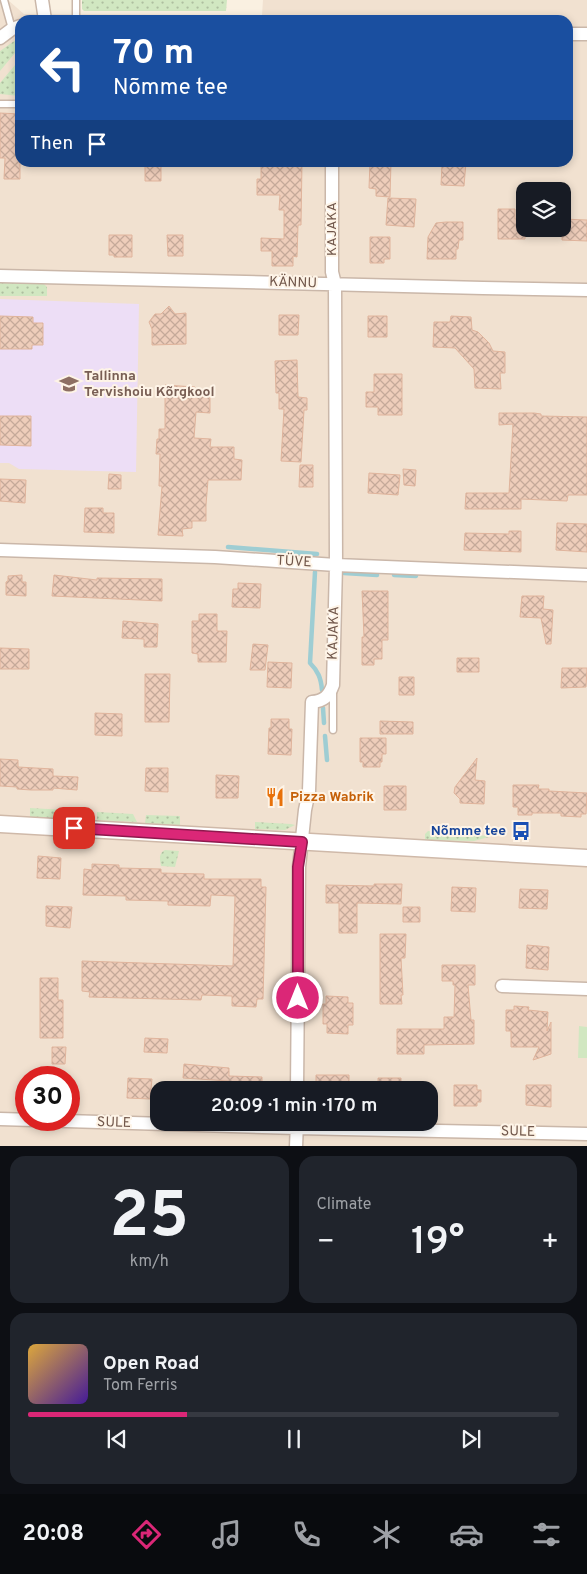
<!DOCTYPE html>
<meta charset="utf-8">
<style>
body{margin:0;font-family:Overpass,sans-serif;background:#20242c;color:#f1f3f6;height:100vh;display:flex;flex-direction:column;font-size:19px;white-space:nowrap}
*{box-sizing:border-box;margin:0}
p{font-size:16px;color:#9ea1a6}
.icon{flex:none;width:28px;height:28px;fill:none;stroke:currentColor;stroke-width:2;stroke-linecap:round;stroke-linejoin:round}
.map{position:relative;height:1146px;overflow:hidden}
.panel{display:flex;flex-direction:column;gap:10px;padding:10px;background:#0d0f14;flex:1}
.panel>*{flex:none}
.top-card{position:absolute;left:15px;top:15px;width:558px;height:152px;border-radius:15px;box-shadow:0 2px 8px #0003;background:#1a4fa0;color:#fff;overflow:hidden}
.fabs{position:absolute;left:516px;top:182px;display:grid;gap:10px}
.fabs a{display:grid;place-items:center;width:55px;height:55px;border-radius:10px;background:#171b24;box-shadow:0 2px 8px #0003;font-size:25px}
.speed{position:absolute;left:15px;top:1066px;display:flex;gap:10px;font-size:25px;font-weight:700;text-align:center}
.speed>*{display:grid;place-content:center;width:65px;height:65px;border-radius:50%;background:#171b24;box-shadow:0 2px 8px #0003;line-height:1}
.speed .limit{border:8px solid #d22;background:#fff;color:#111}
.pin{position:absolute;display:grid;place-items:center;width:42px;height:42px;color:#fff;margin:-21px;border-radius:10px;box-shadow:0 2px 8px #0006}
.me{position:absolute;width:55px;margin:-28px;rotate:0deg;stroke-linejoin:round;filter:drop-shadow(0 0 4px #0008)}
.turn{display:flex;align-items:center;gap:18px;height:105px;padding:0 15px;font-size:22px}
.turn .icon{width:65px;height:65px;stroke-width:2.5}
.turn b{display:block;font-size:35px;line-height:42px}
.then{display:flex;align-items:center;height:48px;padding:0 15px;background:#0003;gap:10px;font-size:19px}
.big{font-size:38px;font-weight:600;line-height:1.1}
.panel .card{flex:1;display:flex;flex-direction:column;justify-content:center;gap:8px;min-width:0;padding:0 18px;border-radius:15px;background:#20242c}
.panel .dial{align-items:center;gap:0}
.dial b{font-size:65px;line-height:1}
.song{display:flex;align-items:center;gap:15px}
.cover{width:60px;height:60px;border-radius:8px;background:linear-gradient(135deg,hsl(40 70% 55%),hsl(260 70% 35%))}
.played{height:5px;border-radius:2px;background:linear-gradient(90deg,#db2777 30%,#363941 30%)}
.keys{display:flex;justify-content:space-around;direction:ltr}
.heat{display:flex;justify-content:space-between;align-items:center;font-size:28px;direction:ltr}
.panel .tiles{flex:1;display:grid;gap:10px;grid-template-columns:1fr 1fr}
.card:last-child{grid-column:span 2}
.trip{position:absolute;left:150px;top:1081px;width:288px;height:50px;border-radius:15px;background:#171b24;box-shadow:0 2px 8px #0003;font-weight:600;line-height:50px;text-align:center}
.tab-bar{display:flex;height:80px;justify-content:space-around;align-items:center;background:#090b0e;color:#9ea1a6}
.tab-bar .icon{width:35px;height:35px}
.tab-bar .selected{color:#db2777}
.tab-bar b{font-size:22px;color:#f1f3f6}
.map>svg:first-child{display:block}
</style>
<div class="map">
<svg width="587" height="1147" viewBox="0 0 587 1147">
<defs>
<pattern id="grass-dots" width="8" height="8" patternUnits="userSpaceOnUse" patternTransform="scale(1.25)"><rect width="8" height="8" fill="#d1e7c1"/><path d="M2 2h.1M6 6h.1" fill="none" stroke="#aebe9f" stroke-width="1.8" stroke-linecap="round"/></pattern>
<pattern id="building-cross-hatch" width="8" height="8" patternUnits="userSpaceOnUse" patternTransform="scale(1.25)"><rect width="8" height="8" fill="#eecdba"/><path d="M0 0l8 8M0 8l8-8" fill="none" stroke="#c5a999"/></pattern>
</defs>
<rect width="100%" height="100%" fill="#faf0e1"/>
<!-- residential -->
<path fill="#f1e1d0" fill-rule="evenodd" d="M 0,0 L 8,0 L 24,14 L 262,15 L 263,0 L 587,0 L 587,1146 L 0,1147 ZM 20,20 L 568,20 L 568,162 L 20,162 ZM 525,191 L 562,191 L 562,229 L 525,229 ZM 26,1078 L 69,1078 L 69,1120 L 26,1120 ZM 159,1090 L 429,1090 L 429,1122 L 159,1122 Z"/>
<!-- education -->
<path fill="#eddef6" d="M 0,299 L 139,304 L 136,472 L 19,469 L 9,463 L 0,463 Z"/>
<!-- grass -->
<path fill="url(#grass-dots)" d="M 82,0 L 227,0 L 226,11 L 84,11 L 82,9 Z
M 20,37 L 20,47 L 0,71 L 0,51 Z
M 20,59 L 20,96 L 0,94 L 0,83 Z
M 0,282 L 43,283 L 47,287 L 47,296 L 0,296 Z
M 30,808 L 84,811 L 83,820 L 30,817 Z
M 97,812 L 133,814 L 137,822 L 97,820 Z
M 146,815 L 180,816 L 180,825 L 145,823 Z
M 255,822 L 291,824 L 295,825 L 285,830 L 255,829 Z
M 428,831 L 488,836 L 489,837 L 474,841 L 425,840 L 425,834 Z
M 165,850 L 179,851 L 175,867 L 161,866 C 160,859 158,854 165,850 Z"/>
<!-- pitch -->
<path fill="#d1e7c1" d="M 579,1026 L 587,1027 L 587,1058 L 578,1058 Z"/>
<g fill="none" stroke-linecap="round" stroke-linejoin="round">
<!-- stream -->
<path stroke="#9ecdd3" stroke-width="4.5" d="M 228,547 L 317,554
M 315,572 L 310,663 C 318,671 321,678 322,690
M 344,573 L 377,575
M 394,575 L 416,576
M 323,708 L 324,723
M 325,736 L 327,760"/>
</g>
<!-- building -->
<path fill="url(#building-cross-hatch)" stroke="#e0b49c" d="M 0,113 L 20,114 L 20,179 L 4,179 L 5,158 L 0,158 Z
M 145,162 L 161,162 L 161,181 L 145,181 Z
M 261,162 L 302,162 L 301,225 L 298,225 L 297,257 L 293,256 L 293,266 L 272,266 L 272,251 L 261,251 L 261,238 L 284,239 L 284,210 L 279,210 L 280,195 L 257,195 L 257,179 L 261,179 Z
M 370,162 L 391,162 L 390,197 L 376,196 L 376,189 L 369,188 Z
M 449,162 L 466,162 L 464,186 L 441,185 L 442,164 L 449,164 Z
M 388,198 L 416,199 L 414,227 L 386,225 Z
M 498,209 L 515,209 L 515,219 L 525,219 L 525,239 L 498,239 Z
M 562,219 L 587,220 L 587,241 L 562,240 Z
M 446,222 L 463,222 L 463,240 L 459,240 L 458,249 L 456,249 L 456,259 L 427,259 L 428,237 L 436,223 Z
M 109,235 L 132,235 L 132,257 L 114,257 L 114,255 L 109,255 Z
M 167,235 L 183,235 L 183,256 L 168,256 Z
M 370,237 L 390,237 L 390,259 L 384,259 L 384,263 L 370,263 Z
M 169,306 L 175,314 L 186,313 L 186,344 L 152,345 L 152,329 L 149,322 L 155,314 L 161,314 Z
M 279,315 L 299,315 L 298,335 L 279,335 Z
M 0,316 L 33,317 L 33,323 L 43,323 L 43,345 L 32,345 L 32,349 L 0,349 Z
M 368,316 L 387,316 L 387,337 L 368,337 Z
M 451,316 L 471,317 L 472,330 L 478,332 L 489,343 L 493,351 L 505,352 L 505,373 L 500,373 L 501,389 L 475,388 L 474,369 L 455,348 L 433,347 L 434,322 L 450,322 Z
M 297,360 L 298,397 L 307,398 L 307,410 L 304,410 L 301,462 L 281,461 L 284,409 L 279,409 L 279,393 L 276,393 L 275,361 Z
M 374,374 L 402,374 L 402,415 L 378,415 L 378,407 L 366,407 L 366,392 L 374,392 Z
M 165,385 L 195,387 L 195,395 L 210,396 L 210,413 L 196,412 L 194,438 L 211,439 L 210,447 L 234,447 L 234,459 L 242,460 L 241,480 L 208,480 L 206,505 L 206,521 L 192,521 L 192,528 L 182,529 L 183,536 L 158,535 L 162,486 L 159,486 L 160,454 L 156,454 L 157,439 L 159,439 L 159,429 L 165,429 Z
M 499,413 L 534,413 L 541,414 L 541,416 L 587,417 L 587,495 L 568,495 L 567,501 L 521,499 L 521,509 L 465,509 L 466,493 L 509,493 L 513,424 L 499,425 Z
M 0,416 L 31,416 L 31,446 L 0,445 Z
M 300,465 L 313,465 L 313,487 L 299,487 Z
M 403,469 L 416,470 L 415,486 L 404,485 Z
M 369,473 L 400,475 L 398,495 L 368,493 Z
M 109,474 L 121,475 L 121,489 L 108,489 Z
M 0,479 L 26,480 L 25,503 L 0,501 Z
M 85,508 L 103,508 L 103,513 L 114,513 L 114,533 L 84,532 Z
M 557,523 L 587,524 L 587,552 L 556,550 Z
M 509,531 L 521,531 L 521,552 L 464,550 L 465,533 L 509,534 Z
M 22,575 L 22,582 L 26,582 L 26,596 L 6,595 L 6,582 L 8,581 L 8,576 Z
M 54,575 L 97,580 L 97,578 L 162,579 L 162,601 L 52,596 Z
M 238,583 L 261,584 L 260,608 L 232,607 L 233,589 L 238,589 Z
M 362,591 L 388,591 L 388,640 L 382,640 L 382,659 L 374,659 L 374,665 L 362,665 L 362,637 L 364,637 Z
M 522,596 L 544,596 L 543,609 L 553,610 L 551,644 L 546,644 L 541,618 L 520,617 Z
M 199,614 L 217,614 L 217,631 L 227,631 L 226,662 L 198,662 L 198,654 L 192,653 L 192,621 L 199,621 Z
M 123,621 L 158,624 L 157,647 L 144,647 L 144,639 L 122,638 Z
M 253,644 L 268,645 L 265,670 L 250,670 Z
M 0,648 L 29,649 L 29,669 L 0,669 Z
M 457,658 L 479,658 L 479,672 L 457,672 Z
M 268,662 L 292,663 L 291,688 L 267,687 Z
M 562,668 L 587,668 L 586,687 L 561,688 Z
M 145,674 L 170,674 L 169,722 L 145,722 Z
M 399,677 L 414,677 L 414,695 L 399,695 Z
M 95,713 L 122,714 L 122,736 L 95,735 Z
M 271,719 L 289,719 L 289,729 L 292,729 L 291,755 L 268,754 L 269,728 L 271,728 Z
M 380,721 L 413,722 L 413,734 L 380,734 Z
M 360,738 L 386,738 L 386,754 L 382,754 L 382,762 L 380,762 L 380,767 L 363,767 L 363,762 L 360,762 Z
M 477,758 L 475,780 L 485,781 L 484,804 L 460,803 L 460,799 L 454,793 L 455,787 Z
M 0,759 L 18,760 L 18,767 L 53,769 L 53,776 L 78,777 L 77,790 L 53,788 L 53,790 L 31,790 L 17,789 L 17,787 L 0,786 Z
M 146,768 L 168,768 L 168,792 L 145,791 Z
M 216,775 L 239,776 L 238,798 L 216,798 Z
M 513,785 L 539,785 L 538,789 L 549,789 L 549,791 L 587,793 L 586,814 L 581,814 L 581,817 L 561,816 L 561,813 L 532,813 L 532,815 L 518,815 L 518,807 L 513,807 Z
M 384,786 L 406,786 L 406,810 L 384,810 Z
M 38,856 L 61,858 L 60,879 L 37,878 Z
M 92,864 L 119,865 L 119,868 L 161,869 L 161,873 L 204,874 L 204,879 L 261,879 L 261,887 L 266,887 L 263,999 L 257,999 L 256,1007 L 232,1006 L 232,996 L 202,995 L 201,1000 L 89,997 L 90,992 L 82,991 L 82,961 L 233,966 L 235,896 L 211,895 L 210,906 L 168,905 L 168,901 L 126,900 L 126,896 L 83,895 L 84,869 L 92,870 Z
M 374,884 L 402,884 L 401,904 L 357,903 L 357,933 L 339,933 L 339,903 L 326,903 L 326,885 L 374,886 Z
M 452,887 L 476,888 L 475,912 L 451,911 Z
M 520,889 L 548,890 L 547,909 L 519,908 Z
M 46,906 L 72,907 L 70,928 L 46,926 Z
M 403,907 L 420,907 L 420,922 L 403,922 Z
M 380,934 L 406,934 L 405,958 L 401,958 L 403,995 L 401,995 L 402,1004 L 380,1004 Z
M 527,945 L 549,947 L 548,970 L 526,968 Z
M 442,965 L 475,965 L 475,985 L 468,985 L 471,1020 L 474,1020 L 474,1044 L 424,1045 L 424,1054 L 397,1054 L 397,1029 L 444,1029 L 444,1017 L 454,1017 L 455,985 L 453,985 L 453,981 L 442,981 Z
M 40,978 L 58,978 L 58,1000 L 63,1000 L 63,1038 L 40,1038 Z
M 326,996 L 348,997 L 348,1003 L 353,1003 L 353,1025 L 348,1025 L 348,1034 L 327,1033 L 327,1024 L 323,1024 L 323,1004 L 326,1004 Z
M 514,1006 L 529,1007 L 528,1010 L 548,1012 L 547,1031 L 551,1022 L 551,1054 L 533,1060 L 539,1047 L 511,1047 L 511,1031 L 506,1031 L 506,1010 L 514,1010 Z
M 145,1038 L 168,1039 L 167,1053 L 144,1052 Z
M 52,1047 L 66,1047 L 65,1064 L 52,1064 Z
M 184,1064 L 229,1068 L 229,1076 L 262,1077 L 262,1090 L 229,1090 L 229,1081 L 183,1078 Z
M 316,1075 L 349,1075 L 349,1090 L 316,1090 Z
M 128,1078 L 152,1079 L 150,1099 L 127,1098 Z
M 378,1078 L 401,1078 L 401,1090 L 378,1090 Z
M 454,1085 L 477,1085 L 477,1090 L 481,1090 L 481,1102 L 477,1102 L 477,1106 L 454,1106 Z
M 526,1085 L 551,1085 L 551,1107 L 526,1105 Z"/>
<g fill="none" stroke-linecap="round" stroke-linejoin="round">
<!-- lane casing -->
<g stroke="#cab7a9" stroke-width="9">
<path id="lane" d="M 4,0 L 12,29
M 76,0 L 76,20
M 0,104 L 20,104
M 333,692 L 333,730"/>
</g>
<!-- street casing -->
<g stroke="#cab7a9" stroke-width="15">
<path id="street" d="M 42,0 L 45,20
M 568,34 L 587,34
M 0,38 L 12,29 L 20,26
M 0,276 L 483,288 L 587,290
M 0,550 L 215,557 L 336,565 L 587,575
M 502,986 L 587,989
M 297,1090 L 299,867 L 305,810 L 309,791 L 312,702 C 324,701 329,696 333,685 L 336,565 L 335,284 L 332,272 L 332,162
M 0,1119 L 297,1128 L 587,1134
M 296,1147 L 297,1122"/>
</g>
<!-- secondary casing -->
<g stroke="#cfb9a9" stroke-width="19">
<path id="secondary" d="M 0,824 L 587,858"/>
</g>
<!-- lane -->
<use href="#lane" stroke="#fff" stroke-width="6"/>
<!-- street -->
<use href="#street" stroke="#fff" stroke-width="12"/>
<!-- secondary -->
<use href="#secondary" stroke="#fff" stroke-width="16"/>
</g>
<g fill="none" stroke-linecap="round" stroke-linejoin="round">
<!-- route casing -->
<g stroke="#8e194d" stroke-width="12">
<path id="route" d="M 74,828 L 302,842 L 298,867 L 298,998"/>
</g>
<!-- route -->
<use href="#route" stroke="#db2777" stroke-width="9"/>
</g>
<!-- icons -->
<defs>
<g id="university-bare" transform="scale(1.5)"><path d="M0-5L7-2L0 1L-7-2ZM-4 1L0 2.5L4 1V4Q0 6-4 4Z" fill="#8d6e63" stroke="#fef4e7" stroke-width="2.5" paint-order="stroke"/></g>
<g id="restaurant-bare" transform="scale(1.5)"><path d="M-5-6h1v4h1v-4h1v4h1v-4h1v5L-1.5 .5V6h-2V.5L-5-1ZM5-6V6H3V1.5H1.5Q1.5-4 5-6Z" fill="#e8710a" stroke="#fef4e7" stroke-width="2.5" paint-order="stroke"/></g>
<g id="bus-bare" transform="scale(1.5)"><path d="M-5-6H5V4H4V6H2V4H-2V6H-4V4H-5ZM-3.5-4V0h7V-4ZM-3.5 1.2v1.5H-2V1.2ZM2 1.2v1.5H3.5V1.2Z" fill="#1a4fb4" stroke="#fef4e7" stroke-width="2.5" paint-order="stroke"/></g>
</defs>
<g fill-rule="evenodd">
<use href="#university-bare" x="69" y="384"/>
<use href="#restaurant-bare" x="275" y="797"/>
<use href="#bus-bare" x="521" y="831"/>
</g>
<g text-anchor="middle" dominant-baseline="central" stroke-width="4" stroke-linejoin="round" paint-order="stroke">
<!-- street labels -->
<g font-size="14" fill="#70564a" stroke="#fef4e7">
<text transform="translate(332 229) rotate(-90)">KAJAKA</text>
<text transform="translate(293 283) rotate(2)">KÄNNU</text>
<text transform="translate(294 562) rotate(3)">TÜVE</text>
<text transform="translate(334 633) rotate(-88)">KAJAKA</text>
<text transform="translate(114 1123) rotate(2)">SULE</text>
<text transform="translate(518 1132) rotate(1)">SULE</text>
</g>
<!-- education labels -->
<g font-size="14" font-weight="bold" fill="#785e54" stroke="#fef4e7" text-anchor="start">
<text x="84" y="376">Tallinna<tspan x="84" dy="16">Tervishoiu Kõrgkool</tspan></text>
</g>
<!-- food labels -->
<g font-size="14" font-weight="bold" fill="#c56008" stroke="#fef4e7" text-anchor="start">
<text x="290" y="797">Pizza Wabrik</text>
</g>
<!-- transit labels -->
<g font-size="14" font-weight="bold" fill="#164399" stroke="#fef4e7" text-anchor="end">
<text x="506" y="831">Nõmme tee</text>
</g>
</g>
</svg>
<div class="fabs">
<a><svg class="icon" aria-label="layers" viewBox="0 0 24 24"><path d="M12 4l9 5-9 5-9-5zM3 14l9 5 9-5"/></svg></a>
</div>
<div class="speed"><div class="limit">30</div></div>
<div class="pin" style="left:74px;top:828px;background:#d93025"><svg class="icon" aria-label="arrive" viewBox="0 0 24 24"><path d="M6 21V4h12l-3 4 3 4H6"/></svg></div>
<svg class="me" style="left:298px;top:998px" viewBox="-20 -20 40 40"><circle r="17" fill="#db2777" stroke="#fff" stroke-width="3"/><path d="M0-11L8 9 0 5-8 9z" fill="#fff"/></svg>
<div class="trip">20:09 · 1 min · 170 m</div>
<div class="top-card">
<div class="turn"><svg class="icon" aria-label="left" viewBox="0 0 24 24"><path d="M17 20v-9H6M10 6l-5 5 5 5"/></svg><div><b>70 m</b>Nõmme tee</div></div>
<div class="then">Then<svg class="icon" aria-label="arrive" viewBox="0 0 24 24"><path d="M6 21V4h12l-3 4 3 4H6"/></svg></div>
</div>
</div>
<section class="panel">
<div class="tiles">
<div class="card dial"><b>25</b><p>km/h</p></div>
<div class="card"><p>Climate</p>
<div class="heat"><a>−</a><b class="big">19°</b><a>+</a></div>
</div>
<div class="card">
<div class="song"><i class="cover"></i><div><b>Open Road</b><p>Tom Ferris</p></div></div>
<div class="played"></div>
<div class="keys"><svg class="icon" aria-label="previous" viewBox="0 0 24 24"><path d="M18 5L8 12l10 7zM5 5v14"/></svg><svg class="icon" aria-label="pause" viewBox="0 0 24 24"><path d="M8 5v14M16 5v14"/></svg><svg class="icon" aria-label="next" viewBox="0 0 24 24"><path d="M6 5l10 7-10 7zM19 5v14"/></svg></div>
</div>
</div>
</section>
<nav class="tab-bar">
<b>20:08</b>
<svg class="icon selected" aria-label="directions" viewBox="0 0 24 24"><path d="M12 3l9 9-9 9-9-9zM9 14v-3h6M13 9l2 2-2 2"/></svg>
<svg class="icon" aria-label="music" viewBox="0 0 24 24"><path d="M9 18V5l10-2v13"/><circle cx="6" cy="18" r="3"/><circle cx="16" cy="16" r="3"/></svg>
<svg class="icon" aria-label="phone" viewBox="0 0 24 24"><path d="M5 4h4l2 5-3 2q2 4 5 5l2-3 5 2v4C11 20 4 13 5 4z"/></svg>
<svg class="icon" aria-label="climate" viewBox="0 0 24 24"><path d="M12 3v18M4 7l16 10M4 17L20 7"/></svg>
<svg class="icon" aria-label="car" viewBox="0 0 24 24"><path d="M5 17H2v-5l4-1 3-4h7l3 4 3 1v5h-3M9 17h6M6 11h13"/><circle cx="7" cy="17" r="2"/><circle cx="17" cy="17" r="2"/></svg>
<svg class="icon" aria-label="filters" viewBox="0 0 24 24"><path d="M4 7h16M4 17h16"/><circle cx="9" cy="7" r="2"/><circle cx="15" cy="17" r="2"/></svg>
</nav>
